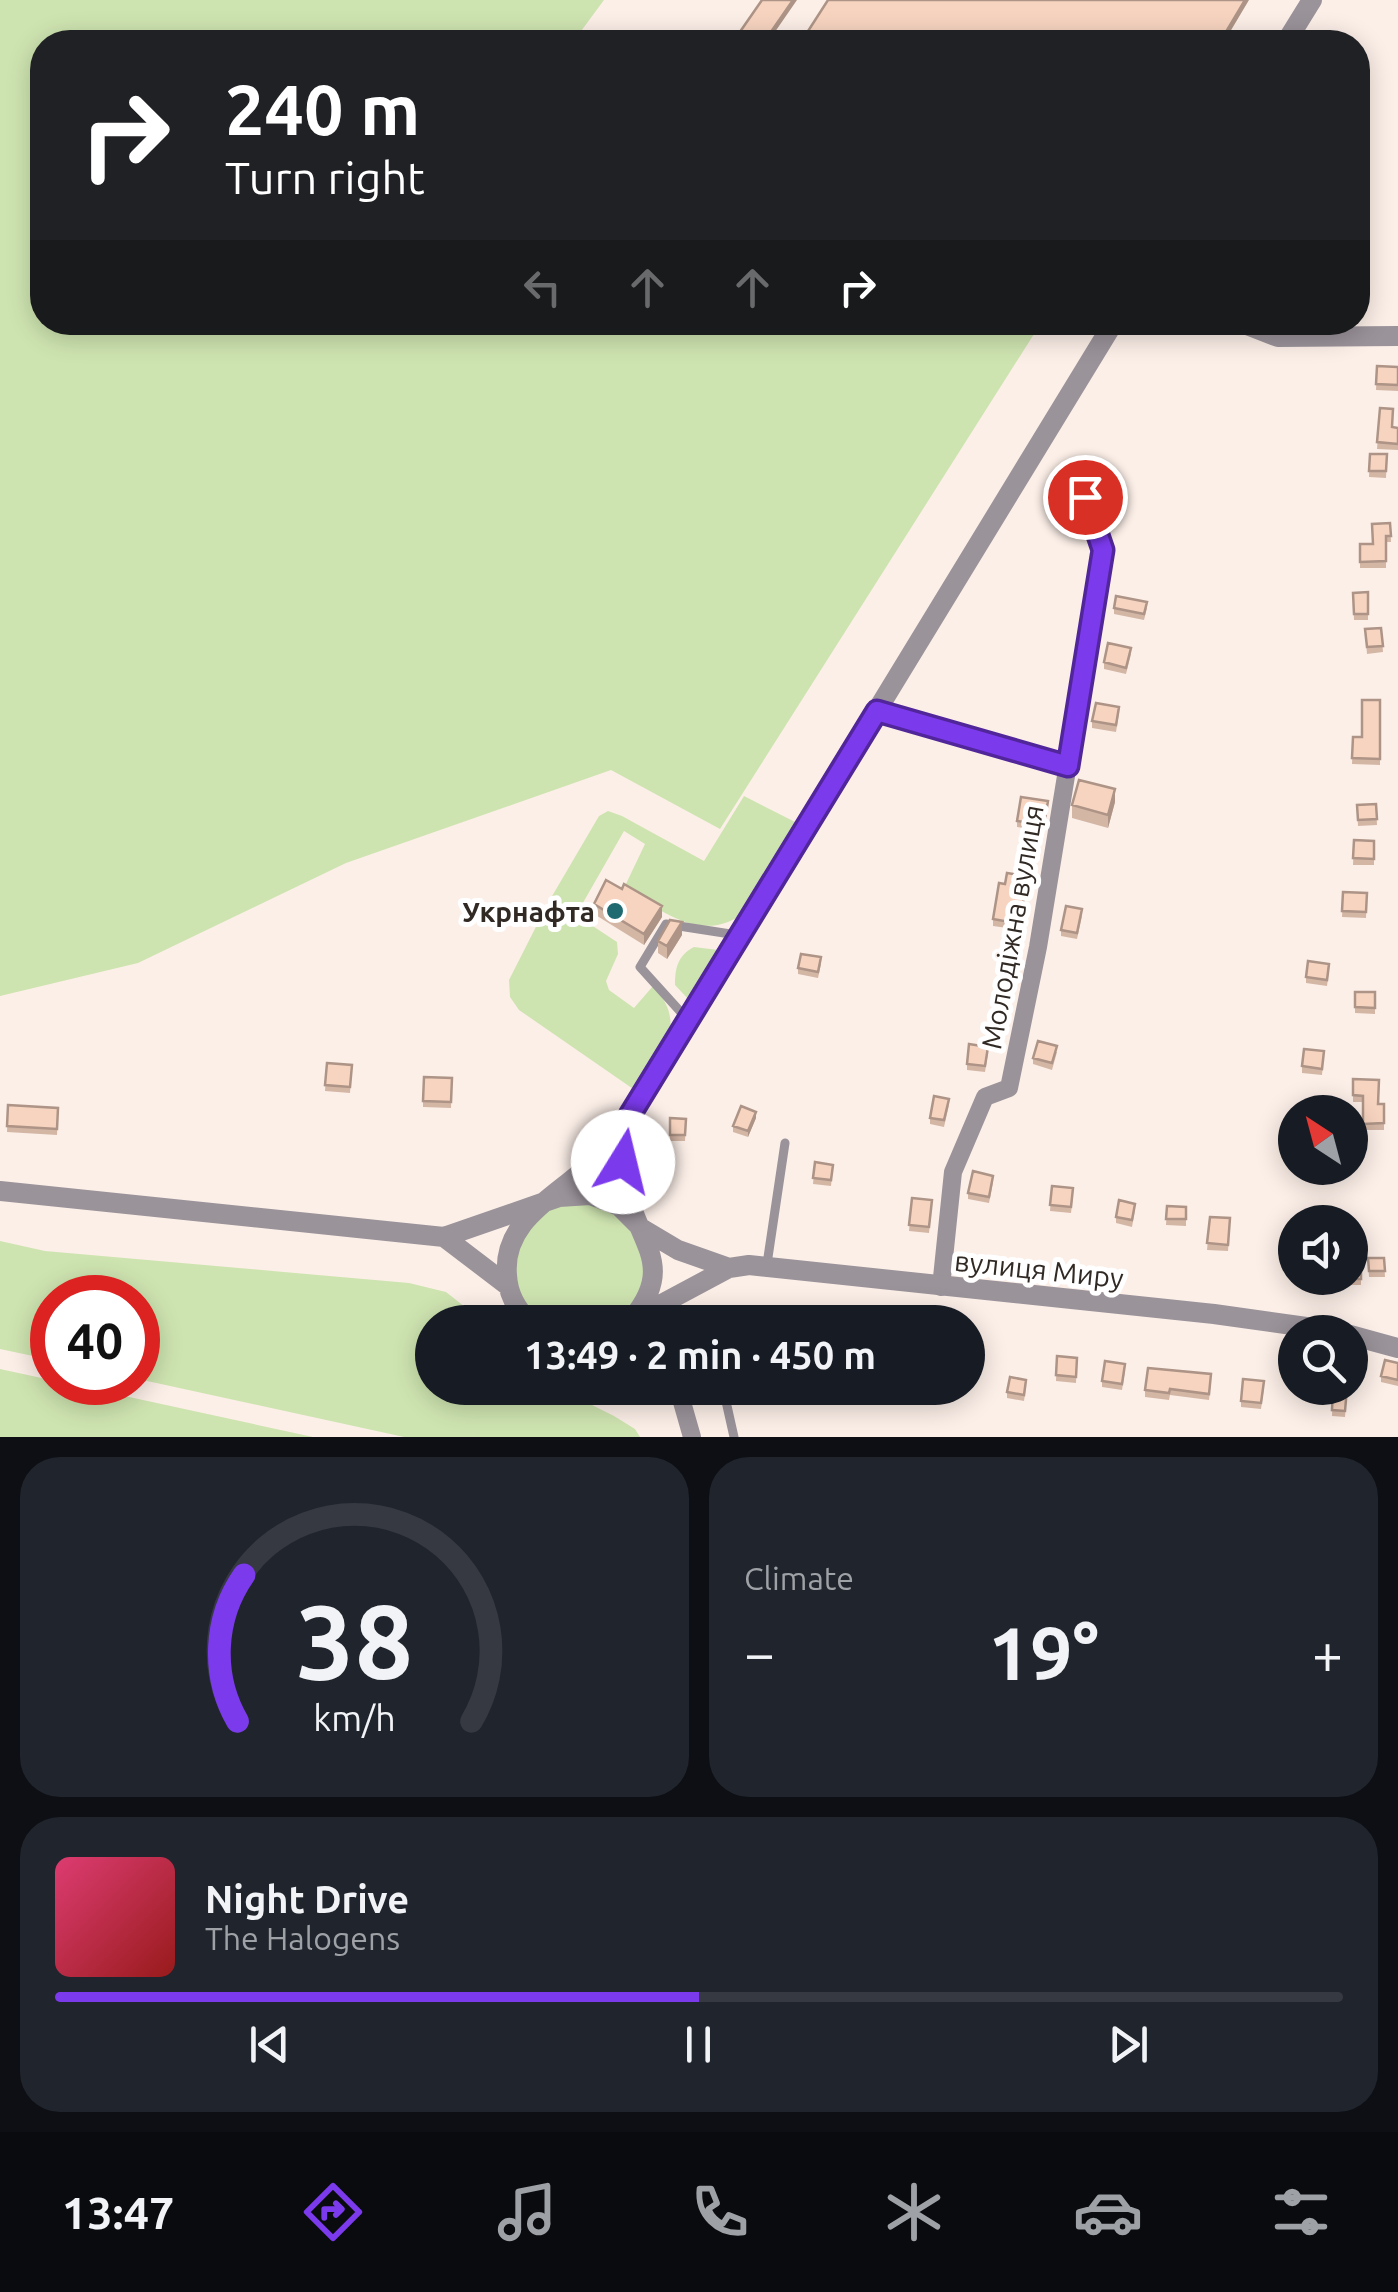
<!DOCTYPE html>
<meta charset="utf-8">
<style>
body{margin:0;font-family:Ubuntu,sans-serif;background:#20242c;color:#f1f3f6;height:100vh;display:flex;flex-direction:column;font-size:38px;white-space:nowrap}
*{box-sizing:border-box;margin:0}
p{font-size:32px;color:#9ea1a6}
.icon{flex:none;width:55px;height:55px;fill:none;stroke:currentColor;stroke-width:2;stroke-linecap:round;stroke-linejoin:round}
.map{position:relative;height:1437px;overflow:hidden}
.drawer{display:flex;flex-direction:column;gap:20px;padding:20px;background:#0d0f14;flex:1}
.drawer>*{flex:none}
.banner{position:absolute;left:30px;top:30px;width:1340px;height:305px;border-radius:40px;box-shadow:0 5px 25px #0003;background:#202124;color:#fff;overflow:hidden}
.needle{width:65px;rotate:324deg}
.fabs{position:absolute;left:1278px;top:1095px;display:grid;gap:20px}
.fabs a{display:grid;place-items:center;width:90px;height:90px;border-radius:50%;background:#171b24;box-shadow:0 5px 25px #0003;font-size:50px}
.speed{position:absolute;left:30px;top:1275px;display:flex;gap:20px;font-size:50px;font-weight:700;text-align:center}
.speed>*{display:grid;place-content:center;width:130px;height:130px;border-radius:50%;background:#171b24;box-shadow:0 5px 25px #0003;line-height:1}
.speed .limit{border:15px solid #d22;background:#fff;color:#111}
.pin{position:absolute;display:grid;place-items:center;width:85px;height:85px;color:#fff;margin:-42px;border:5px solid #fff;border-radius:50%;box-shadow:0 2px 10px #0007}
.me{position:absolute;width:110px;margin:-55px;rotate:9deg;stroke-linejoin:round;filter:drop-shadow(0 0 8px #0008)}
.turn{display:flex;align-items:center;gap:35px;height:210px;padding:0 30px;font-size:45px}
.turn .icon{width:130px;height:130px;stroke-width:2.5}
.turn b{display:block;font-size:70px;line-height:85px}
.lanes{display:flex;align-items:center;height:95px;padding:0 30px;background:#0003;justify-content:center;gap:50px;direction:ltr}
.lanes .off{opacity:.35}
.big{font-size:75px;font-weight:700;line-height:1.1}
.drawer .tile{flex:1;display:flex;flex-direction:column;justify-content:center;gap:15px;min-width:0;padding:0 35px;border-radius:40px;background:#20242c}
.drawer .dial{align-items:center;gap:0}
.dial svg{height:260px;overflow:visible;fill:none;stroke:#363941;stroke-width:7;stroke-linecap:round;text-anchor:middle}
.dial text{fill:#f1f3f6;stroke:none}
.song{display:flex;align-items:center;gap:30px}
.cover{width:120px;height:120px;border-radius:15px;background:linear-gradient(135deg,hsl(340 70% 55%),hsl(0 70% 35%))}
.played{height:10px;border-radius:5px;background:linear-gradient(90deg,#7c3aed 50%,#363941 50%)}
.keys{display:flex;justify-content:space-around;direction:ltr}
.heat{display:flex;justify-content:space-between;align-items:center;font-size:55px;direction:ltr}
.drawer .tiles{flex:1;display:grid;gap:20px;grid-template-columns:1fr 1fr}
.tile:last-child{grid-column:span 2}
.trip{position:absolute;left:415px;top:1305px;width:570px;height:100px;border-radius:50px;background:#171b24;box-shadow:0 5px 25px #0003;font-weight:700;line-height:100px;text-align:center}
.menu{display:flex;height:160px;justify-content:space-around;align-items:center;background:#090b0e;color:#9ea1a6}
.menu .icon{width:70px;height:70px}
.menu .on{color:#7c3aed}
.menu b{font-size:45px;color:#f1f3f6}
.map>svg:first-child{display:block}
</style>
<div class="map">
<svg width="1398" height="1437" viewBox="0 0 1398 1437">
<rect width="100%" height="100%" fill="#fcefe8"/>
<!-- green -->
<path fill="#cee4b0" d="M 0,0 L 604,0 L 573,42 L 42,42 L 42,322 L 1041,323 L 720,829 L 611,770 L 346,863 L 138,963 L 0,996 Z
M 744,796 L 803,826 L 742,914 C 702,944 660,910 624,888 L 645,844 L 624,831 L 576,915 L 617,942 L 618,954 L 606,981 L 609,990 L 634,1008 L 653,986 C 690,1025 660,1054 639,1093 L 519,1010 L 510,997 L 509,980 L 548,903 L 599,816 L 608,811 L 622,816 L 704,861 Z
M 694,947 L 718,950 L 723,957 L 689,1000 L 675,985 C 675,968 678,955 694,947 Z
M 562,1203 L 603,1204 L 644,1244 L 645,1291 L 620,1322 L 540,1322 C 496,1286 513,1225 562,1203 Z
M 0,1241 L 45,1251 L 409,1283 L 446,1292 L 484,1322 L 432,1322 L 432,1388 L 558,1388 L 614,1416 L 635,1429 L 640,1437 L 404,1437 L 138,1379 L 138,1298 L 52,1298 L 52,1360 L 0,1349 Z
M 0,1369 L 313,1437 L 0,1437 Z"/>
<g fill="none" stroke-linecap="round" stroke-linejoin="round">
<!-- service -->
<path stroke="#9a939a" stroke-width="9" d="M 879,711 L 1069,766
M 688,1020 L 640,967 L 666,924 L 737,935
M 767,1264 L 785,1143
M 723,1388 L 734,1437"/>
<!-- minor -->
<path stroke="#9a939a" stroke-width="18" d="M 941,1287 L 953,1172 L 985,1097 L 1009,1088 L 1038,947 L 1103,550 L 1085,497
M 670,1301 L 671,1322
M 678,1388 L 692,1437"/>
<!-- tertiary -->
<path stroke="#9a939a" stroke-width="20" d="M 1286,42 L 1312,0
M 1239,322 L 1278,337 L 1398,336
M 629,1119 C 626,1145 621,1170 628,1196 C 642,1246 674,1268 632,1319
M 0,1191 L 444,1237 L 559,1197 L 590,1195 L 619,1206 L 641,1228 L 678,1250 L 729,1268
M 444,1237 L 507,1285
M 530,1322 C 517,1310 508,1294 507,1275 C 502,1217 563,1194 596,1158 C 608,1144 619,1129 630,1115 L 1114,322
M 628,1322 L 729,1268 L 749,1265 L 1214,1314 L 1342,1332
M 1350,1335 L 1398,1348"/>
</g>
<!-- wall -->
<path fill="#d4b6a5" d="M 1377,366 L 1398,367 L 1398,391 L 1376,390 Z
M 1380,408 L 1392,427 L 1398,428 L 1398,450 L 1377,449 Z
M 1370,454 L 1387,454 L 1386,478 L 1369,477 Z
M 1390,523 L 1391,542 L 1386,542 L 1386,568 L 1360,568 L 1360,544 L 1373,544 Z
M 1368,592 L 1368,620 L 1354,620 L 1353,593 Z
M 1114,608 L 1147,608 L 1144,620 L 1114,614 Z
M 1381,628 L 1383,652 L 1367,654 L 1365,629 Z
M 1131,654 L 1126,674 L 1104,669 L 1104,662 Z
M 1380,700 L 1380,765 L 1352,764 L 1353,737 L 1362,737 Z
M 1119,713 L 1116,732 L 1092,728 L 1092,721 Z
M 1115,802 L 1108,828 L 1072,818 L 1072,805 Z
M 1376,804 L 1377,825 L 1358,826 L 1357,805 Z
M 1048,808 L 1044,831 L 1017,827 L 1017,821 Z
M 1354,840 L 1374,841 L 1374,865 L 1353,865 Z
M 1026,882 L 1021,930 L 993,926 L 993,919 L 1005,884 Z
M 1343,892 L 1367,893 L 1366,918 L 1342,917 Z
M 594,904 L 662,917 L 644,945 L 594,914 Z
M 1082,916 L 1077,939 L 1061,936 L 1061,930 Z
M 682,935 L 667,959 L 658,953 L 658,941 Z
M 821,964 L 818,978 L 798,974 L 798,968 Z
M 1329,970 L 1327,986 L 1306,983 L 1306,977 Z
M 1355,992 L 1375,992 L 1375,1014 L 1355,1013 Z
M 1324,1051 L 1322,1075 L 1302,1073 L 1302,1066 Z
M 1057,1052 L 1052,1070 L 1033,1064 L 1033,1058 Z
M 988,1053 L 985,1072 L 967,1070 L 967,1064 Z
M 327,1063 L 352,1065 L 350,1093 L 325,1091 Z
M 452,1078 L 451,1108 L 423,1107 L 423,1101 Z
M 1353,1079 L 1379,1104 L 1384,1104 L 1384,1130 L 1363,1130 L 1363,1102 L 1353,1102 Z
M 8,1105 L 58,1108 L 57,1135 L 7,1132 Z
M 949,1105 L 944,1127 L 930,1124 L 930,1118 Z
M 670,1118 L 686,1119 L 685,1141 L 670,1141 Z
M 756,1118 L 748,1137 L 733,1132 L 733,1126 Z
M 815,1162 L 833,1165 L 831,1186 L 813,1184 Z
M 993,1182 L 989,1203 L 968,1199 L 968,1193 Z
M 1052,1186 L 1073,1195 L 1071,1213 L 1050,1211 Z
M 912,1198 L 932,1200 L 929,1233 L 909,1231 Z
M 1167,1206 L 1186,1207 L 1186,1226 L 1166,1225 Z
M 1135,1210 L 1132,1227 L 1116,1223 L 1116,1217 Z
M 1210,1217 L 1230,1218 L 1228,1251 L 1207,1250 Z
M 1292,1254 L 1295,1254 L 1295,1278 L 1313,1278 L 1313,1279 L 1293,1280 Z
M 1368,1258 L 1384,1258 L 1385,1277 L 1369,1277 Z
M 1361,1264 L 1361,1285 L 1347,1285 L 1347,1278 Z
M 968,1340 L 982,1348 L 979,1372 L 968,1370 Z
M 1057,1356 L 1077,1358 L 1076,1383 L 1056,1381 Z
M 1398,1363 L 1398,1386 L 1381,1382 L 1381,1376 Z
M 1125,1371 L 1122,1390 L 1102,1387 L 1102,1381 Z
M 1211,1381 L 1209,1400 L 1170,1395 L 1169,1400 L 1145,1397 L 1145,1390 Z
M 1026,1386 L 1024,1401 L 1007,1398 L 1007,1392 Z
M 1264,1388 L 1261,1409 L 1241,1407 L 1241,1401 Z
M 1333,1388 L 1347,1388 L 1345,1417 L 1332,1416 Z"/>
<!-- shaded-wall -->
<path fill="#ad9486" d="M 793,0 L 797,0 L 768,42 L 764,42 Z
M 1245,0 L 1249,0 L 1224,42 L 1220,42 Z
M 1115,789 L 1115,802 L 1108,828 L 1108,815 Z
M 662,906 L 662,917 L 644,945 L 644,934 Z
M 682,922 L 682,935 L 667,959 L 667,946 Z
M 756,1112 L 756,1118 L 748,1137 L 748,1131 Z"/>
<!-- building -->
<path fill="#f7d4c0" stroke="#ad9486" stroke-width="2.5" d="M 762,0 L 793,0 L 764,42 L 736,42 L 735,39 Z
M 828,0 L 1245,0 L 1220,42 L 801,42 Z
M 1377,366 L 1398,367 L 1398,385 L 1376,384 Z
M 1380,408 L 1393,409 L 1392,427 L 1398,428 L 1398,444 L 1377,442 Z
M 1370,454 L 1387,454 L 1386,471 L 1369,471 Z
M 1390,523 L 1391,536 L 1386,536 L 1386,561 L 1360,562 L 1360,544 L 1373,544 L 1372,524 Z
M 1368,592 L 1368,614 L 1354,614 L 1353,593 Z
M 1116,596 L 1147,602 L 1144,614 L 1114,608 Z
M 1381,628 L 1383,646 L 1367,647 L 1365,629 Z
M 1108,643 L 1131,648 L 1126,668 L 1104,662 Z
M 1362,700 L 1380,700 L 1380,759 L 1352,758 L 1353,737 L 1362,737 Z
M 1096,703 L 1119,707 L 1116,725 L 1092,721 Z
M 1079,780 L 1115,789 L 1108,815 L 1072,805 Z
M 1021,797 L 1048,801 L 1044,825 L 1017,821 Z
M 1376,804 L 1377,819 L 1358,820 L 1357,805 Z
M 1354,840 L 1374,841 L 1374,859 L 1353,858 Z
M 1007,873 L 1026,876 L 1021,924 L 993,919 L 999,883 L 1005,884 Z
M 606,880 L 622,889 L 624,884 L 662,906 L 644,934 L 594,904 Z
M 1343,892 L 1367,893 L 1366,912 L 1342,911 Z
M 1066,906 L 1082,909 L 1077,933 L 1061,930 Z
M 670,920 L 682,922 L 667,946 L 658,941 Z
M 801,954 L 821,957 L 818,972 L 798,968 Z
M 1308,961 L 1329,964 L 1327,980 L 1306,977 Z
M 1355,992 L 1375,992 L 1375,1008 L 1355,1007 Z
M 1038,1041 L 1057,1046 L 1052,1063 L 1033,1058 Z
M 969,1044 L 988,1047 L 985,1066 L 967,1064 Z
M 1304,1049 L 1324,1051 L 1322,1069 L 1302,1066 Z
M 327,1063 L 352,1065 L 350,1087 L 325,1085 Z
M 424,1077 L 452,1078 L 451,1102 L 423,1101 Z
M 1353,1079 L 1379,1080 L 1378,1104 L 1384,1104 L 1384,1123 L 1363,1124 L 1363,1096 L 1353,1095 Z
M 934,1096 L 949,1099 L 944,1120 L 930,1118 Z
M 8,1105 L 58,1108 L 57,1129 L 7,1126 Z
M 741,1106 L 756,1112 L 748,1131 L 733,1126 Z
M 670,1118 L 686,1119 L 685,1135 L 670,1135 Z
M 815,1162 L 833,1165 L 831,1180 L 813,1178 Z
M 973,1171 L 993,1176 L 989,1197 L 968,1193 Z
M 1052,1186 L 1073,1188 L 1071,1207 L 1050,1205 Z
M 912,1198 L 932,1200 L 929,1227 L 909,1225 Z
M 1119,1200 L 1135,1204 L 1132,1220 L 1116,1217 Z
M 1167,1206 L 1186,1207 L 1186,1219 L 1166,1219 Z
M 1210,1217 L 1230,1218 L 1228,1245 L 1207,1243 Z
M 1292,1254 L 1295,1254 L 1295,1274 L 1293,1274 Z
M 1368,1258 L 1384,1258 L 1385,1271 L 1369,1271 Z
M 1350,1264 L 1361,1264 L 1361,1279 L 1347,1279 L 1347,1278 L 1350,1278 Z
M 968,1340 L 982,1342 L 979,1366 L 968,1364 Z
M 1057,1356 L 1077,1358 L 1076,1377 L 1056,1375 Z
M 1385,1360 L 1398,1363 L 1398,1380 L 1381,1376 Z
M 1105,1361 L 1125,1364 L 1122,1384 L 1102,1381 Z
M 1148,1368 L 1211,1374 L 1209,1394 L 1170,1389 L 1169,1393 L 1145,1390 Z
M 1010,1377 L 1026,1380 L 1024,1395 L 1007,1392 Z
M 1243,1379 L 1264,1381 L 1261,1403 L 1241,1401 Z
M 1333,1388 L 1347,1388 L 1345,1411 L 1332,1410 Z"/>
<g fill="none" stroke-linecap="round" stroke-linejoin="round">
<!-- route casing -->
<g stroke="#51269a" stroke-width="25">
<path id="route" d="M 623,1162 L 630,1115 L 877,711 L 1068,766 L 1103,550 L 1085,497"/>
</g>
<!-- route -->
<use href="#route" stroke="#7c3aed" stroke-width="18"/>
</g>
<!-- markers -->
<circle fill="#1e6a70" stroke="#fff" stroke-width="4" cx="615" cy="911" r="10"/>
<g text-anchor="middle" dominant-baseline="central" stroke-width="10" stroke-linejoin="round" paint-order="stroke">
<!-- poi labels -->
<g font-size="28" font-weight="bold" fill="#312924" stroke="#fff" text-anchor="end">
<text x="595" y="911">Укрнафта</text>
</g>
<!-- street labels -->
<g font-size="28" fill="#312924" stroke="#fff">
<text transform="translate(1012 927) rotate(-80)">Молодіжна вулиця</text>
<text transform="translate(1039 1269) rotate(6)">вулиця Миру</text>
</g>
</g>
</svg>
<div class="fabs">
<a><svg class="needle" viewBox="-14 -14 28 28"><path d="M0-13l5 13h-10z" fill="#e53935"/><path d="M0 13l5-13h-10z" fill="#9ea1a6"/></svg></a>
<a><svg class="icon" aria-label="sound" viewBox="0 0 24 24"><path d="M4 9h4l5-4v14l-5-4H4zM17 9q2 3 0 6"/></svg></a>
<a><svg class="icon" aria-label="search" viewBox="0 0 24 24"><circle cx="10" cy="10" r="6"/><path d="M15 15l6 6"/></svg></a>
</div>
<div class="speed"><div class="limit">40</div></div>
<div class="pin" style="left:1085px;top:497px;background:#d93025"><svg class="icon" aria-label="arrive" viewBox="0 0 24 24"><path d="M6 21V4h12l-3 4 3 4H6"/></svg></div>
<svg class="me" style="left:623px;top:1162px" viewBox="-20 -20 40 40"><circle r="19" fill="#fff"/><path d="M0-13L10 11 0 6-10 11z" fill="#7c3aed"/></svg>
<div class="trip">13:49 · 2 min · 450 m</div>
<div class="banner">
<div class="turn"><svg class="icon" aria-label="right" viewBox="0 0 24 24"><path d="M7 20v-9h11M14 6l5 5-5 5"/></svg><div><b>240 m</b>Turn right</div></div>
<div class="lanes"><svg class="icon off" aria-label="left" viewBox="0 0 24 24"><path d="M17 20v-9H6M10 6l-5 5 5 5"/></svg><svg class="icon off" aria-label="ahead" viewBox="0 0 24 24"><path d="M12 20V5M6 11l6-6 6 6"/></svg><svg class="icon off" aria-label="ahead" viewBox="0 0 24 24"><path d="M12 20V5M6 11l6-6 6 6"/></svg><svg class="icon" aria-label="right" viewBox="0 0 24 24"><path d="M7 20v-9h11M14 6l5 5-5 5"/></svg></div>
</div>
</div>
<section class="drawer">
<div class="tiles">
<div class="tile dial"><svg viewBox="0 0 100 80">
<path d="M14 69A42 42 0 1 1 86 69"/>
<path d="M14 69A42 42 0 0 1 16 24" stroke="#7c3aed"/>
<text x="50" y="56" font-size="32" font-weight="700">38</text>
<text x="50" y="72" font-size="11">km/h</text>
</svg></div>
<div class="tile"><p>Climate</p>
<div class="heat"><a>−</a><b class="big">19°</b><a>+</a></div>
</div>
<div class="tile">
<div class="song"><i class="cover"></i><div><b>Night Drive</b><p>The Halogens</p></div></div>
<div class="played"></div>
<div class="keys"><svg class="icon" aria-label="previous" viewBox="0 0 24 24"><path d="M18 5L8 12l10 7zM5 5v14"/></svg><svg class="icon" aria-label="pause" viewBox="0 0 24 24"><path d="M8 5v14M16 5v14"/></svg><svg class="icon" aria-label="next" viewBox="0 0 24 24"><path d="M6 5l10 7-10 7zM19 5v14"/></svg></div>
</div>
</div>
</section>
<nav class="menu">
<b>13:47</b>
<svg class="icon on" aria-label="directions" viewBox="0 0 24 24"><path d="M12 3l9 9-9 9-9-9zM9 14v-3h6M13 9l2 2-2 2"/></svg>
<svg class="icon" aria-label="music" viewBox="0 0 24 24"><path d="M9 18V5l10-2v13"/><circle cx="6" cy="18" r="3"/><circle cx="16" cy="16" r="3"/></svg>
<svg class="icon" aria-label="phone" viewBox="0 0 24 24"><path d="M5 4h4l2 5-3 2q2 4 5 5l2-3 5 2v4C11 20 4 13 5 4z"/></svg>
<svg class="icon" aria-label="climate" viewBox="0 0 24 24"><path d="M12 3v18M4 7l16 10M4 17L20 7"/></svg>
<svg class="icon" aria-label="car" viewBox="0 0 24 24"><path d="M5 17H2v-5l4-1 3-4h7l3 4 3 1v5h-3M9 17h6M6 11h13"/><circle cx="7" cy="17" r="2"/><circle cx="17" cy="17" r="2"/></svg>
<svg class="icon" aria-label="filters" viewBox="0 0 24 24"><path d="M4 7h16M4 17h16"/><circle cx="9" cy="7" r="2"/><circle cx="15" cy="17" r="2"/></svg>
</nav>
